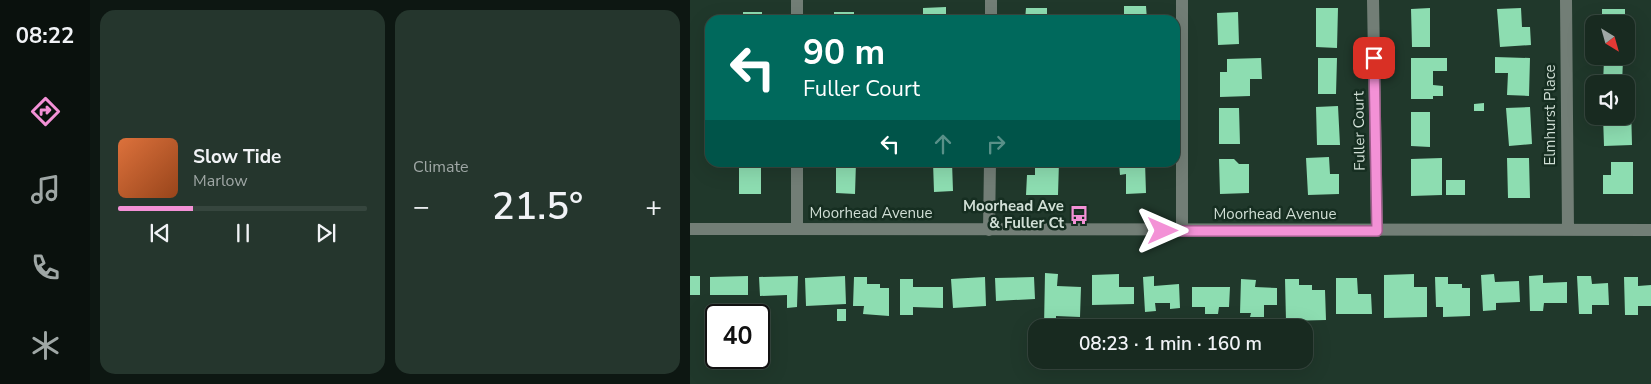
<!DOCTYPE html>
<meta charset="utf-8">
<style>
body{margin:0;font-family:"Nunito Sans",sans-serif;background:#25362d;color:#f1f3f6;height:100vh;display:flex;flex-direction:column;font-size:19px;white-space:nowrap}
*{box-sizing:border-box;margin:0}
p{font-size:16px;color:#9fa7a5}
.icon{flex:none;width:28px;height:28px;fill:none;stroke:currentColor;stroke-width:2;stroke-linecap:round;stroke-linejoin:round}
.map{position:relative;flex:1;overflow:hidden}
.side{display:flex;flex-direction:column;gap:10px;padding:10px;background:#0d1712;width:600px}
.side>*{flex:none}
.top-card{position:absolute;left:15px;top:15px;width:475px;height:152px;border-radius:15px;box-shadow:0 5px 20px #0002,0 0 0 1px #36463e;background:#00695c;color:#fff;overflow:hidden}
.needle{width:32px;rotate:143deg}
.tools{position:absolute;left:895px;top:15px;display:grid;gap:10px}
.tools a{display:grid;place-items:center;width:50px;height:50px;border-radius:10px;background:#182a20;box-shadow:0 5px 20px #0002,0 0 0 1px #36463e;font-size:25px}
.speed{position:absolute;left:15px;top:304px;display:flex;gap:10px;font-size:25px;font-weight:700;text-align:center}
.speed>*{display:grid;place-content:center;width:65px;height:65px;border-radius:50%;background:#182a20;box-shadow:0 5px 20px #0002,0 0 0 1px #36463e;line-height:1}
.speed .limit{border:2px solid #111;border-radius:8px;background:#fff;color:#111}
.pin{position:absolute;display:grid;place-items:center;width:42px;height:42px;color:#fff;margin:-21px;border-radius:10px;box-shadow:0 2px 8px #0006}
.me{position:absolute;width:55px;margin:-28px;rotate:90deg;stroke-linejoin:round;filter:drop-shadow(0 0 4px #0008)}
.turn{display:flex;align-items:center;gap:18px;height:105px;padding:0 15px;font-size:22px}
.turn .icon{width:65px;height:65px;stroke-width:2.5}
.turn b{display:block;font-size:35px;line-height:42px}
.lanes{display:flex;align-items:center;height:48px;padding:0 15px;background:#0003;justify-content:center;gap:25px;direction:ltr}
.lanes .off{opacity:.35}
.big{font-size:38px;font-weight:600;line-height:1.1}
.side .widget{flex:1;display:flex;flex-direction:column;justify-content:center;gap:8px;min-width:0;padding:0 18px;border-radius:15px;background:#25362d}
.song{display:flex;align-items:center;gap:15px}
.cover{width:60px;height:60px;border-radius:8px;background:linear-gradient(135deg,hsl(20 70% 55%),hsl(20 70% 35%))}
.played{height:5px;border-radius:2px;background:linear-gradient(90deg,#f391d6 30%,#36463e 30%)}
.keys{display:flex;justify-content:space-around;direction:ltr}
.heat{display:flex;justify-content:space-between;align-items:center;font-size:28px;direction:ltr}
.side .tiles{flex:1;display:grid;gap:10px;grid-template-columns:repeat(2,1fr)}
.trip{position:absolute;left:338px;top:319px;width:285px;height:50px;border-radius:15px;background:#182a20;box-shadow:0 5px 20px #0002,0 0 0 1px #36463e;font-weight:600;line-height:50px;text-align:center}
main{display:flex;flex:1;min-height:0}
.dock{display:flex;flex-direction:column;width:90px;justify-content:space-around;align-items:center;background:#0a110d;color:#9fa7a5}
.dock .icon{width:35px;height:35px}
.dock .active{color:#f391d6}
.dock b{font-size:22px;color:#f1f3f6}
.map>svg:first-child{display:block}
</style>
<main>
<nav class="dock">
<b>08:22</b>
<svg class="icon active" aria-label="directions" viewBox="0 0 24 24"><path d="M12 3l9 9-9 9-9-9zM9 14v-3h6M13 9l2 2-2 2"/></svg>
<svg class="icon" aria-label="music" viewBox="0 0 24 24"><path d="M9 18V5l10-2v13"/><circle cx="6" cy="18" r="3"/><circle cx="16" cy="16" r="3"/></svg>
<svg class="icon" aria-label="phone" viewBox="0 0 24 24"><path d="M5 4h4l2 5-3 2q2 4 5 5l2-3 5 2v4C11 20 4 13 5 4z"/></svg>
<svg class="icon" aria-label="climate" viewBox="0 0 24 24"><path d="M12 3v18M4 7l16 10M4 17L20 7"/></svg>
</nav>
<section class="side">
<div class="tiles">
<div class="widget">
<div class="song"><i class="cover"></i><div><b>Slow Tide</b><p>Marlow</p></div></div>
<div class="played"></div>
<div class="keys"><svg class="icon" aria-label="previous" viewBox="0 0 24 24"><path d="M18 5L8 12l10 7zM5 5v14"/></svg><svg class="icon" aria-label="pause" viewBox="0 0 24 24"><path d="M8 5v14M16 5v14"/></svg><svg class="icon" aria-label="next" viewBox="0 0 24 24"><path d="M6 5l10 7-10 7zM19 5v14"/></svg></div>
</div>
<div class="widget"><p>Climate</p>
<div class="heat"><a>−</a><b class="big">21.5°</b><a>+</a></div>
</div>
</div>
</section>
<div class="map">
<svg width="961" height="384" viewBox="0 0 961 384">
<rect width="100%" height="100%" fill="#20382b"/>
<!-- building -->
<path fill="#8dddb1" d="M 434,6 L 456,6 L 457,20 L 434,20 Z
M 256,7 L 256,20 L 233,20 L 233,8 Z
M 336,8 L 357,8 L 357,17 L 366,17 L 366,20 L 335,20 Z
M 626,8 L 648,8 L 647,48 L 626,47 Z
M 740,8 L 740,47 L 722,47 L 721,9 Z
M 831,8 L 832,27 L 840,27 L 841,45 L 810,47 L 807,9 Z
M 912,9 L 935,9 L 935,24 L 912,24 Z
M 53,12 L 72,12 L 72,20 L 53,20 Z
M 144,12 L 164,12 L 164,20 L 144,20 Z
M 548,12 L 549,44 L 528,45 L 527,13 Z
M 805,57 L 840,58 L 839,96 L 817,95 L 818,73 L 805,73 Z
M 571,58 L 572,79 L 560,79 L 560,96 L 530,97 L 530,72 L 537,72 L 537,59 Z
M 628,58 L 647,58 L 646,94 L 628,94 Z
M 721,58 L 757,58 L 757,71 L 743,71 L 743,85 L 753,86 L 753,96 L 743,96 L 743,99 L 721,99 Z
M 914,59 L 933,60 L 932,84 L 913,84 Z
M 794,103 L 794,111 L 784,111 L 784,104 Z
M 648,106 L 650,145 L 627,145 L 626,107 Z
M 936,106 L 941,106 L 942,145 L 914,146 L 913,116 L 936,116 Z
M 840,107 L 842,144 L 819,146 L 816,108 Z
M 529,108 L 549,108 L 550,144 L 529,144 Z
M 721,112 L 740,112 L 740,147 L 721,146 Z
M 639,157 L 640,174 L 649,174 L 649,194 L 618,195 L 616,158 Z
M 752,158 L 752,195 L 721,196 L 721,159 Z
M 817,158 L 839,158 L 840,198 L 818,198 Z
M 529,159 L 544,159 L 549,164 L 559,164 L 559,193 L 530,194 Z
M 49,162 L 71,162 L 71,194 L 49,194 Z
M 146,162 L 166,162 L 165,194 L 146,193 Z
M 243,162 L 262,162 L 263,191 L 244,192 Z
M 345,162 L 369,162 L 368,195 L 336,195 L 337,175 L 345,175 Z
M 429,162 L 455,162 L 456,193 L 436,194 L 436,174 L 430,175 Z
M 921,162 L 943,162 L 943,194 L 913,194 L 913,175 L 921,175 Z
M 756,180 L 775,180 L 775,195 L 756,195 Z
M 355,273 L 368,274 L 367,286 L 391,287 L 390,317 L 366,316 L 366,327 L 354,327 Z
M 429,274 L 429,287 L 444,287 L 444,304 L 402,305 L 402,275 Z
M 724,274 L 724,287 L 737,287 L 737,317 L 694,318 L 694,275 Z
M 804,274 L 805,282 L 829,281 L 830,302 L 806,303 L 806,310 L 793,311 L 791,275 Z
M 853,275 L 853,283 L 877,282 L 877,303 L 854,303 L 853,311 L 840,311 L 839,276 Z
M 0,276 L 10,276 L 10,295 L 0,295 Z
M 58,276 L 58,295 L 20,295 L 20,277 Z
M 108,276 L 107,307 L 97,308 L 97,295 L 70,296 L 69,277 Z
M 155,276 L 156,304 L 116,306 L 115,278 Z
M 464,276 L 464,286 L 489,284 L 490,308 L 480,309 L 480,303 L 465,303 L 466,311 L 455,312 L 453,277 Z
M 887,276 L 901,276 L 902,284 L 918,283 L 919,305 L 902,305 L 902,314 L 889,314 Z
M 164,277 L 177,277 L 177,284 L 190,284 L 190,288 L 199,288 L 199,316 L 173,314 L 174,306 L 163,306 Z
M 295,277 L 296,306 L 263,308 L 261,279 Z
M 344,277 L 345,299 L 306,301 L 305,278 Z
M 745,277 L 758,277 L 758,284 L 772,284 L 772,288 L 780,288 L 780,316 L 753,317 L 753,307 L 746,307 Z
M 934,277 L 948,277 L 948,286 L 961,285 L 961,306 L 948,306 L 948,315 L 935,315 Z
M 646,278 L 667,278 L 668,294 L 681,294 L 682,314 L 646,314 Z
M 210,279 L 223,279 L 223,287 L 253,287 L 253,308 L 223,307 L 223,315 L 210,315 Z
M 551,279 L 566,280 L 565,287 L 587,288 L 587,305 L 574,305 L 574,317 L 560,317 L 561,313 L 550,313 Z
M 595,279 L 609,279 L 609,285 L 622,285 L 622,290 L 635,290 L 636,320 L 596,321 Z
M 502,287 L 540,287 L 539,307 L 529,307 L 528,314 L 515,314 L 515,307 L 502,307 Z
M 147,309 L 156,309 L 156,321 L 147,321 Z"/>
<g fill="none" stroke-linecap="round" stroke-linejoin="round">
<!-- minor -->
<path stroke="#727e76" stroke-width="12" d="M 492,0 L 492,231
M 683,0 L 687,231
M 876,0 L 878,230
M 107,20 L 107,0
M 301,20 L 301,0
M 0,229 L 961,230
M 107,229 L 107,162
M 299,230 L 300,162"/>
</g>
<g fill="none" stroke-linecap="round" stroke-linejoin="round">
<!-- route casing -->
<g stroke="#9e5e8b" stroke-width="12">
<path id="route" d="M 473,231 L 687,231 L 684,58"/>
</g>
<!-- route -->
<use href="#route" stroke="#f391d6" stroke-width="9"/>
</g>
<!-- icons -->
<defs>
<g id="bus-bare" transform="scale(1.5)"><path d="M-5-6H5V4H4V6H2V4H-2V6H-4V4H-5ZM-3.5-4V0h7V-4ZM-3.5 1.2v1.5H-2V1.2ZM2 1.2v1.5H3.5V1.2Z" fill="#f391d6" stroke="#162e21" stroke-width="2.5" paint-order="stroke"/></g>
</defs>
<g fill-rule="evenodd">
<use href="#bus-bare" x="389" y="215"/>
</g>
<g text-anchor="middle" dominant-baseline="central" stroke-width="5" stroke-linejoin="round" paint-order="stroke">
<!-- street labels -->
<g font-size="15" fill="#d1dfd6" stroke="#162e21">
<text transform="translate(860 115) rotate(-90)">Elmhurst Place</text>
<text transform="translate(669 131) rotate(-91)">Fuller Court</text>
<text x="181" y="213">Moorhead Avenue</text>
<text x="585" y="214">Moorhead Avenue</text>
</g>
<!-- poi labels -->
<g font-size="15" font-weight="bold" fill="#d1dfd6" stroke="#162e21" text-anchor="end">
<text x="374" y="206">Moorhead Ave<tspan x="374" dy="17">&amp; Fuller Ct</tspan></text>
</g>
</g>
</svg>
<div class="tools">
<a><svg class="needle" viewBox="-14 -14 28 28"><path d="M0-13l5 13h-10z" fill="#e53935"/><path d="M0 13l5-13h-10z" fill="#9fa7a5"/></svg></a>
<a><svg class="icon" aria-label="sound" viewBox="0 0 24 24"><path d="M4 9h4l5-4v14l-5-4H4zM17 9q2 3 0 6"/></svg></a>
</div>
<div class="speed"><div class="limit">40</div></div>
<div class="pin" style="left:684px;top:58px;background:#d93025"><svg class="icon" aria-label="arrive" viewBox="0 0 24 24"><path d="M6 21V4h12l-3 4 3 4H6"/></svg></div>
<svg class="me" style="left:473px;top:231px" viewBox="-20 -20 40 40"><path d="M0-17L14 15 0 8-14 15z" fill="#f391d6" stroke="#fff" stroke-width="4"/></svg>
<div class="trip">08:23 · 1 min · 160 m</div>
<div class="top-card">
<div class="turn"><svg class="icon" aria-label="left" viewBox="0 0 24 24"><path d="M17 20v-9H6M10 6l-5 5 5 5"/></svg><div><b>90 m</b>Fuller Court</div></div>
<div class="lanes"><svg class="icon" aria-label="left" viewBox="0 0 24 24"><path d="M17 20v-9H6M10 6l-5 5 5 5"/></svg><svg class="icon off" aria-label="ahead" viewBox="0 0 24 24"><path d="M12 20V5M6 11l6-6 6 6"/></svg><svg class="icon off" aria-label="right" viewBox="0 0 24 24"><path d="M7 20v-9h11M14 6l5 5-5 5"/></svg></div>
</div>
</div>
</main>
